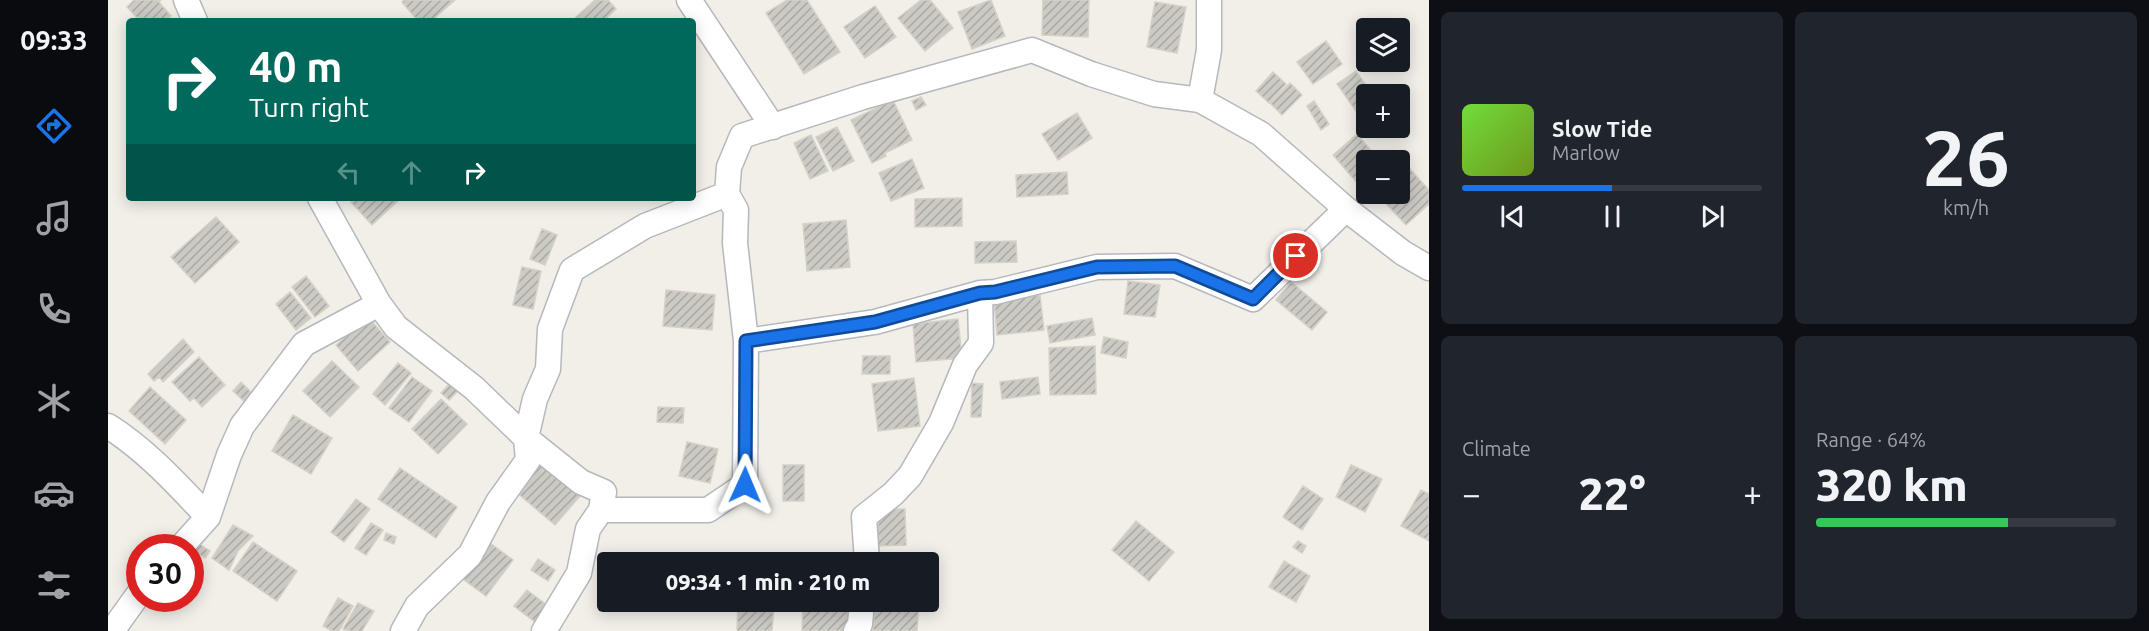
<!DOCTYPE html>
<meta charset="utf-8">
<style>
body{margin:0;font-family:Ubuntu,sans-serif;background:#20242c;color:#f1f3f6;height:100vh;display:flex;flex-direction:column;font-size:22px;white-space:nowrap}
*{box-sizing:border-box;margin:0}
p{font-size:20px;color:#9ea1a6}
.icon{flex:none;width:33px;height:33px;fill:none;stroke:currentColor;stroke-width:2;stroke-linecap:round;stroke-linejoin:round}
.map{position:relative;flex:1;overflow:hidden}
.side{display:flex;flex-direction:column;gap:12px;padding:12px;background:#0d0f14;width:720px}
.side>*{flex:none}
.banner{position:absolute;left:18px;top:18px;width:570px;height:183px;border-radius:6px;box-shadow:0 3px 15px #0003;background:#00695c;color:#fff;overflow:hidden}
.fabs{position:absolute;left:1248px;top:18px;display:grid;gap:12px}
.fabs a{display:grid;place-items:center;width:54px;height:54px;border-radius:6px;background:#171b24;box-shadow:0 3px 15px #0003;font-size:30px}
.speed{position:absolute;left:18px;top:534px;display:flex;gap:12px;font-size:30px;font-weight:700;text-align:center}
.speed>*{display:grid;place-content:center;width:78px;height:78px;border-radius:50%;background:#171b24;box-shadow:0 3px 15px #0003;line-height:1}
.speed .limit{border:9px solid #d22;background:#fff;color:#111}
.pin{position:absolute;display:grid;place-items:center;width:51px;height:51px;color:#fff;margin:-26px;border:3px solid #fff;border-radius:50%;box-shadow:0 2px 6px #0007}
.me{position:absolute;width:66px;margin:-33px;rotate:1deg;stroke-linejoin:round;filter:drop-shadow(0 0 4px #0008)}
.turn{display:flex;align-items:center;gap:21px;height:126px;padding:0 24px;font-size:27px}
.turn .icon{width:78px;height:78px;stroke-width:2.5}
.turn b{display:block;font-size:42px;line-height:51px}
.lanes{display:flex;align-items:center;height:57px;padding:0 24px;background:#0003;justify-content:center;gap:30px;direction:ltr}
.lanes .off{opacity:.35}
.big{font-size:45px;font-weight:800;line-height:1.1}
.side .tile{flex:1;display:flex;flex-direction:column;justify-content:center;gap:9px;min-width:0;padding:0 21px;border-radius:9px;background:#20242c}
.side .dial{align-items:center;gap:0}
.dial b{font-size:78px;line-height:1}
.song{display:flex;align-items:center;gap:18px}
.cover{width:72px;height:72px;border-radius:9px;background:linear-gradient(135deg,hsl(100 70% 55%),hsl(80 70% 35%))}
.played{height:6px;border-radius:3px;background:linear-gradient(90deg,#1a73e8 50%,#363941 50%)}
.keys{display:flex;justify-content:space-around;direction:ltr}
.heat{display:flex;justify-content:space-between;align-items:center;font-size:33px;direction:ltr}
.charge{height:9px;border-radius:4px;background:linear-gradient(90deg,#34c759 64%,#363941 0)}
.side .tiles{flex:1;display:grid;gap:12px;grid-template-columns:repeat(2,1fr)}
.trip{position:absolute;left:489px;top:552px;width:342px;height:60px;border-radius:6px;background:#171b24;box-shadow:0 3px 15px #0003;font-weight:800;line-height:60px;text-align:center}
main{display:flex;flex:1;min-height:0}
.dock{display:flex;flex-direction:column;width:108px;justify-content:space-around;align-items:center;background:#090b0e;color:#9ea1a6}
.dock .icon{width:42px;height:42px}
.dock .selected{color:#1a73e8}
.dock b{font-size:27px;color:#f1f3f6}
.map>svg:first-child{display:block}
</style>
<main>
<nav class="dock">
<b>09:33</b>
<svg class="icon selected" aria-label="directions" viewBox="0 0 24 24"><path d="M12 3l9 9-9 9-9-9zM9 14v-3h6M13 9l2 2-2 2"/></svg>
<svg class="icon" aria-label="music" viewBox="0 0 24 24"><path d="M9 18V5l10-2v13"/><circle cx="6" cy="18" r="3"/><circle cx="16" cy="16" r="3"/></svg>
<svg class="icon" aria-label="phone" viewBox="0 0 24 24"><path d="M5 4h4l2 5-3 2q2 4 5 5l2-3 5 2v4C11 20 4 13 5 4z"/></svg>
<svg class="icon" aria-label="climate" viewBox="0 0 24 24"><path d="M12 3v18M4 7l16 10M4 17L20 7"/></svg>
<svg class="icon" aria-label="car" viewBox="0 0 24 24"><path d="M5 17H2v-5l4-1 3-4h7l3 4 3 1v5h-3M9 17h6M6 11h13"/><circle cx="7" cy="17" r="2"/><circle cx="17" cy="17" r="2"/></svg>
<svg class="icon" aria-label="filters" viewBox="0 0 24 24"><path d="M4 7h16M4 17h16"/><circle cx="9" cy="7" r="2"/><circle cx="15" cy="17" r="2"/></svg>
</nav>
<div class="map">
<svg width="1321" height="631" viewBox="0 0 1321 631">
<defs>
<pattern id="building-hatch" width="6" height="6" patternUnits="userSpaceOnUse" patternTransform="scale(1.5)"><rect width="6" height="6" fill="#cccac5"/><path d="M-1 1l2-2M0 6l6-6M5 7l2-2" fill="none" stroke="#a9a8a4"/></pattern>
</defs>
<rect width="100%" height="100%" fill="#f1efe8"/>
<!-- building -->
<path fill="url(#building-hatch)" stroke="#d6d1c6" stroke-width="1.5" d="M 26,0 L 53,0 L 51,2 L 63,16 L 57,21 L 32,21 L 19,7 Z
M 296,0 L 347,0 L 323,21 L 310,21 L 294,2 Z
M 487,0 L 500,0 L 508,9 L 495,21 L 468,21 L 466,19 Z
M 679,0 L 699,0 L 732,52 L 696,74 L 658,13 Z
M 813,0 L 822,0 L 845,28 L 817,51 L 790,18 Z
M 883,0 L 897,36 L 864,49 L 850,12 Z
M 935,0 L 981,0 L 980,37 L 934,35 Z
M 1047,2 L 1078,7 L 1069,53 L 1039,47 Z
M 767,6 L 788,37 L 757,58 L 736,27 Z
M 1218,41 L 1234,64 L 1205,84 L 1189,62 Z
M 1248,71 L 1264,94 L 1258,94 L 1258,108 L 1250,114 L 1229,84 Z
M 1165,72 L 1178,84 L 1161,103 L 1148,91 Z
M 1182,83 L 1194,95 L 1174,115 L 1162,103 Z
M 813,97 L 818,105 L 808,110 L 804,101 Z
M 785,100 L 804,140 L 777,153 L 778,156 L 764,163 L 743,120 Z
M 1206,101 L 1221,124 L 1213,130 L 1199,106 Z
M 969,113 L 984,138 L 950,160 L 934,134 Z
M 729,127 L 746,161 L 725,171 L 708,137 Z
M 1249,134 L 1271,160 L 1258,160 L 1258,181 L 1252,186 L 1225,155 Z
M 703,135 L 720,171 L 702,179 L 686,143 Z
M 804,159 L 816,188 L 783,201 L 771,173 Z
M 1302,169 L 1321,190 L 1321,204 L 1298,225 L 1272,197 L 1276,194 L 1292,194 L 1292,178 Z
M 959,172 L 960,194 L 909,197 L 908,175 Z
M 247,198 L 293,198 L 264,225 L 243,202 Z
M 854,198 L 854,226 L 807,227 L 807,199 Z
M 108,217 L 131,242 L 87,283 L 63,257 Z
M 738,220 L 742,267 L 699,271 L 695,224 Z
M 434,229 L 449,235 L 437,265 L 422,259 Z
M 908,241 L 909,262 L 867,263 L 867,242 Z
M 414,267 L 433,271 L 425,309 L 405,305 Z
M 198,276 L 221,306 L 207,317 L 184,287 Z
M 1020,281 L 1052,285 L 1047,317 L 1016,314 Z
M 1183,282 L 1219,312 L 1204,330 L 1168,300 Z
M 558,290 L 607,295 L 604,330 L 555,326 Z
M 182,292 L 203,318 L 188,330 L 168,304 Z
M 932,295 L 936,330 L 889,335 L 886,300 Z
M 260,317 L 282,342 L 250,371 L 228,345 Z
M 984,318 L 987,335 L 942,343 L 939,326 Z
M 850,319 L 854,358 L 808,362 L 805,324 Z
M 996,337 L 1020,342 L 1018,358 L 993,353 Z
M 75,339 L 86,352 L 55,382 L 51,377 L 46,381 L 40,374 Z
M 987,346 L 988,394 L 942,395 L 941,348 Z
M 755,356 L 782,356 L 782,374 L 754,374 Z
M 91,357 L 117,385 L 94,407 L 86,398 L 82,401 L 64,382 Z
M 224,361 L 251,387 L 222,417 L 195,391 Z
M 290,363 L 303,373 L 277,405 L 265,394 Z
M 304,377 L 324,391 L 301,422 L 281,408 Z
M 930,377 L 932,394 L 894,399 L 892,382 Z
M 806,378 L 812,426 L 770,431 L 764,384 Z
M 345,380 L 353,388 L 341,400 L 333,393 Z
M 133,382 L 147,396 L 139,404 L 125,391 Z
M 864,383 L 875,384 L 873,417 L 863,417 Z
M 42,387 L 78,420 L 57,444 L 21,411 Z
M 333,399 L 359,424 L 330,454 L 304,429 Z
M 550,407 L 576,408 L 575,423 L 549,422 Z
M 185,415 L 224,438 L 203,474 L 164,451 Z
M 579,442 L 610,449 L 602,483 L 571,476 Z
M 433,463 L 472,496 L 447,525 L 408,492 Z
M 675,465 L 696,465 L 696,501 L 675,501 Z
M 1243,465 L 1274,479 L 1257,512 L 1228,497 Z
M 292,468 L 349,507 L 328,538 L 270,499 Z
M 1195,486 L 1215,499 L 1194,530 L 1175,517 Z
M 1313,490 L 1321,494 L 1321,541 L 1293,526 Z
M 248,499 L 262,509 L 236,542 L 223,532 Z
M 770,509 L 797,509 L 798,545 L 770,546 Z
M 1028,521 L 1066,552 L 1041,581 L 1004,550 Z
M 263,523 L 275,530 L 258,555 L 247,548 Z
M 125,525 L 145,536 L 130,551 L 121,570 L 104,558 Z
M 278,533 L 288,537 L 286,544 L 276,540 Z
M 1190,541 L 1198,546 L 1194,553 L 1185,547 Z
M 145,542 L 189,571 L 169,601 L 125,571 Z
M 90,543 L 102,551 L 97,558 L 85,551 Z
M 382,543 L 405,560 L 378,596 L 355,579 Z
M 804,554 L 804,562 L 769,562 L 769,556 Z
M 430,559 L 447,570 L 440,581 L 423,570 Z
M 1176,561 L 1202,576 L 1188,602 L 1161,587 Z
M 419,590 L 444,609 L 431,625 L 406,606 Z
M 230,598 L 245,606 L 231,631 L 224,631 L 215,626 Z
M 695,602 L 740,602 L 740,631 L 694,631 Z
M 767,602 L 811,602 L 809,631 L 765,631 Z
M 250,603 L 266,611 L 254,631 L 239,631 L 235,629 Z
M 630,603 L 666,605 L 664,631 L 629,631 Z"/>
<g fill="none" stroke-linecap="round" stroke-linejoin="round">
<!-- minor casing -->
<g stroke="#b5b8bc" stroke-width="27">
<path id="minor" d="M 78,0 L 87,21
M 581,0 L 665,127
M 1092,100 L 1101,50 L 1101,0
M 212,198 L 271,304 L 288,327 L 366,388 L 418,438 L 420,460 L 390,502 L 362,555 L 309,606 L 295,631
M 638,341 L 767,322 L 872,293 L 887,292 L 989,267 L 1067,266 L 1145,299 L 1238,209
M 0,426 C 38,450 69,484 100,517
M 493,510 L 496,492 L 473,482 L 418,438 L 427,399 L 440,369 L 442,329 L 464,270 L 537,226 L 619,194
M 72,548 L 100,517 L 121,455 L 134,426 L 196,344 L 271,304
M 759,562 L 756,517 L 785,494 L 802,476 L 833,423 L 857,365 L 873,343 L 872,293
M 4,631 L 32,592
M 436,631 L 471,573 L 480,529 L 493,510 L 600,510 L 637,485 L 638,341 L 627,243 L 628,210 L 619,194 L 621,167 L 634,136 L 755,97 L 924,50 L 983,74 L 1046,94 L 1092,100 L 1153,134 L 1238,209 L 1295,253 L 1321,268
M 748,631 L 752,624 L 754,602"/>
</g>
<!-- minor -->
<use href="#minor" stroke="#fff" stroke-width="24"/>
</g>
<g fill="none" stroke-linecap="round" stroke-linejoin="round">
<!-- route casing -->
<g stroke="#114b97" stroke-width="15">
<path id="route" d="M 637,485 L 638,341 L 767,322 L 872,293 L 887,292 L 989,267 L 1067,266 L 1145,299 L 1188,256"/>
</g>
<!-- route -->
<use href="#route" stroke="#1a73e8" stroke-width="10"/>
</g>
</svg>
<div class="fabs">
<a><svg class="icon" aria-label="layers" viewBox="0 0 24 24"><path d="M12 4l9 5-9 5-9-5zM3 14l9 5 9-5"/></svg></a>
<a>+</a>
<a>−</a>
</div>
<div class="speed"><div class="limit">30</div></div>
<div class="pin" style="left:1188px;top:256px;background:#d93025"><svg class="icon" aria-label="arrive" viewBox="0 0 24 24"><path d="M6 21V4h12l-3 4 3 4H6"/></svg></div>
<svg class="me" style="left:637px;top:485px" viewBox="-20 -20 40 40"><path d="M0-17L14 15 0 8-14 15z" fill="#1a73e8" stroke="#fff" stroke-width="4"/></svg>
<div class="trip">09:34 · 1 min · 210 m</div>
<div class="banner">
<div class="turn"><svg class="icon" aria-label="right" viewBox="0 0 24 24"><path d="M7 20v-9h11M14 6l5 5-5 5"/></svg><div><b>40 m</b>Turn right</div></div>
<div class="lanes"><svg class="icon off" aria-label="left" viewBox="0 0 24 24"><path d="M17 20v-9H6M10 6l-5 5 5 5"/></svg><svg class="icon off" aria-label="ahead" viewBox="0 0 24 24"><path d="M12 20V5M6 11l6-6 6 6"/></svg><svg class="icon" aria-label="right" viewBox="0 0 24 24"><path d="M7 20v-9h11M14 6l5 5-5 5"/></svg></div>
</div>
</div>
<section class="side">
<div class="tiles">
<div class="tile">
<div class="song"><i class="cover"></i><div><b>Slow Tide</b><p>Marlow</p></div></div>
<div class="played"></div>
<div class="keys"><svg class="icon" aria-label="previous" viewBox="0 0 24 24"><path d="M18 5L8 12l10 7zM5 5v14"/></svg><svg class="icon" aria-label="pause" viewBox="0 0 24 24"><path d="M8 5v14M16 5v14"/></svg><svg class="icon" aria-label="next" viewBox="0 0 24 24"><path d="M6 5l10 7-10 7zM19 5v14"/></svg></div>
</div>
<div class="tile dial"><b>26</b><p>km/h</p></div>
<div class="tile"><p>Climate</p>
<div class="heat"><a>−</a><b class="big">22°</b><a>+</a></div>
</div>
<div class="tile"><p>Range · 64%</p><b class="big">320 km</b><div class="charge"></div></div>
</div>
</section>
</main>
